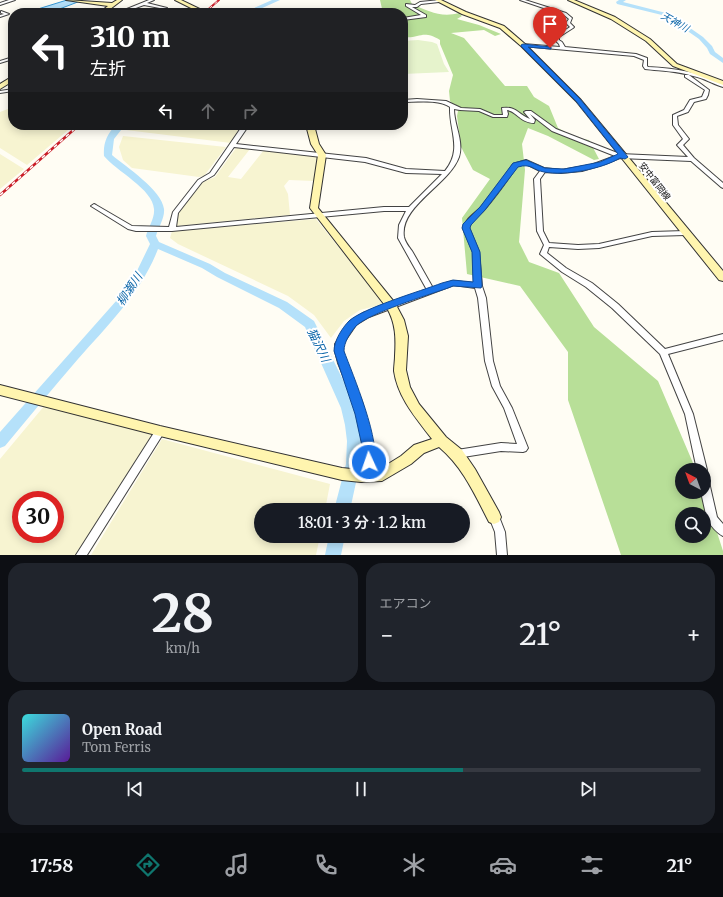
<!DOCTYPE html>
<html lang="ja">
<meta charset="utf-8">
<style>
body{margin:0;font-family:Merriweather,"Noto Sans JP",serif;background:#20242c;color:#f1f3f6;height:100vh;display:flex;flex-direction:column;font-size:15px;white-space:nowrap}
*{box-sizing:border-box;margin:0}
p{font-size:13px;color:#9ea1a6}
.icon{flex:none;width:22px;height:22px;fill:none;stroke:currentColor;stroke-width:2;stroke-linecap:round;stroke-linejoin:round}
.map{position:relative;height:555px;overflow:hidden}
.details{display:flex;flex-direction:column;gap:8px;padding:8px;background:#0d0f14;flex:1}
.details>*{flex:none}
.hud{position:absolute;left:8px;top:8px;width:400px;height:122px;border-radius:16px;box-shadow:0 2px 10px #0003;background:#202124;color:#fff;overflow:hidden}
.needle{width:26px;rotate:319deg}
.controls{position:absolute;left:675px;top:463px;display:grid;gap:8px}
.controls a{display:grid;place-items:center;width:36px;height:36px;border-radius:50%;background:#171b24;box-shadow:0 2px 10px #0003;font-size:20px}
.speed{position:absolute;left:12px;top:491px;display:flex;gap:8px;font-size:20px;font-weight:700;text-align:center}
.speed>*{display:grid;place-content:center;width:52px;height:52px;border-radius:50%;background:#171b24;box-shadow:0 2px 10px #0003;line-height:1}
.speed .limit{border:6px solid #d22;background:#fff;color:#111}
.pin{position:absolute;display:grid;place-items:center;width:34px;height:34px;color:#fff;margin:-41px -17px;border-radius:50% 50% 50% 0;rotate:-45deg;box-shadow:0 0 4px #0007}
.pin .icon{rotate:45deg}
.me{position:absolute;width:44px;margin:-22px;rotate:357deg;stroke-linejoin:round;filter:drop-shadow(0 0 3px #0008)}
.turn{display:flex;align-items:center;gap:14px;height:84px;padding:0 16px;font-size:18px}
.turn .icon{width:52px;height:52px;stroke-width:2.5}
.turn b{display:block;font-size:28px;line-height:34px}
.lanes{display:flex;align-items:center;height:38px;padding:0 16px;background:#0003;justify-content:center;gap:20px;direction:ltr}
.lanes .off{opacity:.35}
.big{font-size:30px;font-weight:600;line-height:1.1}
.details .card{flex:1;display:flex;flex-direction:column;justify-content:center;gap:6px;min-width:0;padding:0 14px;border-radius:16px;background:#20242c}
.details .dial{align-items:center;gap:0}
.dial b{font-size:52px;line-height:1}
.song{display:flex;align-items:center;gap:12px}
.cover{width:48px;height:48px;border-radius:6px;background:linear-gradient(135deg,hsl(180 70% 55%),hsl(270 70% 35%))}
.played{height:4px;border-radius:2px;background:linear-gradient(90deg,#0f766e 65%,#363941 65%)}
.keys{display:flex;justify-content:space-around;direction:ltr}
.heat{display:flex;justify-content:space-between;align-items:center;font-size:22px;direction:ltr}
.details .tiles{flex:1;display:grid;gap:8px;grid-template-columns:1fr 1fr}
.card:last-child{grid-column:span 2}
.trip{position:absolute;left:254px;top:503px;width:216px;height:40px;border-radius:20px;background:#171b24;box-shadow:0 2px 10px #0003;font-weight:600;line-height:40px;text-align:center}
.dock{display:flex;height:64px;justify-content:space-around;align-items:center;background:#090b0e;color:#9ea1a6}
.dock .icon{width:28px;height:28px}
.dock .active{color:#0f766e}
.dock b{font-size:18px;color:#f1f3f6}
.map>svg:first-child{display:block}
</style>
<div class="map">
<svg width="723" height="555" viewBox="0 0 723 555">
<rect width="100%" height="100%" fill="#fffdf4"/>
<!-- farmland -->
<path fill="#f7f4d1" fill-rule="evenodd" d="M 13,107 L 13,125 L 74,125 L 27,165 L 0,148 L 0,112 Z
M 133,125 L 241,125 L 231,143 L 126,130 Z
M 123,136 L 226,147 L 204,176 L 199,177 L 132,168 L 123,160 L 119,147 Z
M 236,148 L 250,149 L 228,177 L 241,179 L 264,150 L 319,157 L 314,181 L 289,180 L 284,186 L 288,194 L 290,215 L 177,226 L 178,213 L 203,182 L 215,177 Z
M 0,154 L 24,169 L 0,189 Z
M 316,219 L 384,304 L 360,310 L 344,321 L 331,338 L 314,315 L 288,296 L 178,244 L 170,238 L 172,231 Z
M 45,405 L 152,432 L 153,436 L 76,555 L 0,555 L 0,459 ZM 21,500 L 55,500 L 55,534 L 21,534 Z
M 162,439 L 330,484 L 325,510 L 261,510 L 261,536 L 320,536 L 316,555 L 91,555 Z"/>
<!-- forest -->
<path fill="#b8df98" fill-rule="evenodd" d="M 380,0 L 410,0 L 412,4 C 428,11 441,18 459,13 L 462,16 L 457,19 L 479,25 L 501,34 L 495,36 L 484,30 L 451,33 L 464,38 L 505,86 L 527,86 L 534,97 L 549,106 L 558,128 L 576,138 L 589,140 L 599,159 L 594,160 L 548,136 L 528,128 L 522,144 L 525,170 L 519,242 L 529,262 L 559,273 L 594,327 L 658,381 L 696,470 L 682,470 L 682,492 L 704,492 L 723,551 L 723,555 L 621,555 L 568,400 L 568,352 L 520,286 L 467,274 L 462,218 L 490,179 L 473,170 L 461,147 L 457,116 L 458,111 L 450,101 L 449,91 L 453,75 L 440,44 L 440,40 C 422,29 420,39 403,37 L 403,13 L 383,13 ZM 682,514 L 704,514 L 704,536 L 682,536 Z"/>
<!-- pitch -->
<path fill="#e6f3cc" d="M 418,40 L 432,42 L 437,44 L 444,64 L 449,72 L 403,74 L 403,41 Z"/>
<!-- water -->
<path fill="#b5e1fa" stroke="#3798d5" d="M 67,0 L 83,0 L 49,13 L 25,13 Z"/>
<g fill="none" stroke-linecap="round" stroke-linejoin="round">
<!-- river -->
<path fill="#b5e1fa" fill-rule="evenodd" d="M 272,0 L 280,0 L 251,13 L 243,13 Z
M 619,0 L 626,0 L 623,2 L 670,14 L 703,37 L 712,46 L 715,52 L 723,58 L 723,63 L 710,54 L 707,48 L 699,39 L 666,16 L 617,4 L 616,2 Z
M 116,125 L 125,125 L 114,139 L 112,155 C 126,167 162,190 164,209 C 165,218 158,228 156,236 L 159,242 L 210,264 L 225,273 L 287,302 L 314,321 L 345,384 L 355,408 L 359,425 L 361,441 L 360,464 L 350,510 L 334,510 L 346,464 L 347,441 L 345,425 L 341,408 L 305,327 L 279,308 L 217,277 L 202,268 L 158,249 C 141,293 108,325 78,359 C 53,388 29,417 5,446 L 0,448 L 0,432 L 117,300 L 135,275 L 150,244 L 146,236 C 148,228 155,218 154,209 C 153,189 116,171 104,156 C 103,143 107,134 116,125 Z
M 329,536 L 345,536 L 341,555 L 325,555 Z"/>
<!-- street casing -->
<g stroke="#434343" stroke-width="2">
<path id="street" d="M 9,0 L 15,0 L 0,5 L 0,3 Z
M 149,0 L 154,0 L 147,3 L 167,8 L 165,9 L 144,5 L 122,13 L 117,13 Z
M 440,0 L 439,2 L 421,4 L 417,7 L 412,7 L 426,15 L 426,17 L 403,20 L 403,18 L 421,15 L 406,6 L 406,4 L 415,5 L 420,2 Z
M 520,0 L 525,0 L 566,13 L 572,18 L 570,23 L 574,27 L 573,28 L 559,37 L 559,40 L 562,42 L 565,47 L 636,54 L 647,58 L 647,66 L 648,67 C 674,68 700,72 723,84 L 723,87 C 713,84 704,78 693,76 C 677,71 662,71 645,69 L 643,66 L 644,60 L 634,56 L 522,46 L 522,44 L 523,44 L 560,47 L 559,44 L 555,40 L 555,37 L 570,27 L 566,23 L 569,19 L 564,15 Z
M 1,11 L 9,14 L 0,17 L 0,15 L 4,14 L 1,13 Z
M 13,57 L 13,59 L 0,63 L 0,61 Z
M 685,75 L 689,75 L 709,90 L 708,95 L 706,99 L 694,102 L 688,112 L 677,116 L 678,125 L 689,139 L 683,145 L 694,158 L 723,183 L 723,188 L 721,187 L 691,161 L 620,158 L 605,164 L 582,171 L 561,173 L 545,172 L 540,179 L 543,231 L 549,243 L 578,245 L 599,244 L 652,232 L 685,231 L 688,233 L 685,235 L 652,236 L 599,248 L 578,249 L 549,247 L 547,253 L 566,268 L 592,283 L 618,304 L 665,349 L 723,334 L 723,340 L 668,354 L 693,414 L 707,470 L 704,473 L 704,470 L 697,470 L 685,414 L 660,354 L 612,308 L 586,287 L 562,272 L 540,254 L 544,245 L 537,231 L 534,179 L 540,171 L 526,164 L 517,166 C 507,181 497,195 485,209 C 480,215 471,220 469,228 L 479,252 L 482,286 L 486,298 L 493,361 L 500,386 L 512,408 L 528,448 L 526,451 L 523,452 L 501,451 L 457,458 L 454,457 L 452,454 L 454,451 L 457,450 L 501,443 L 517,444 L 504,408 L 492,386 L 485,361 L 478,298 L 475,288 L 454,285 L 369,317 L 356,325 L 343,344 L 343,351 L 346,363 L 362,402 L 373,446 L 374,462 L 364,479 L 361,480 L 358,479 L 356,476 L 364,462 L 363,446 L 354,402 L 338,363 L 335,351 L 335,344 L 350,321 L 363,313 L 427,290 L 398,238 L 399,225 L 406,211 L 384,211 L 172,231 L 136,231 L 128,229 L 91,206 L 94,204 L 96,205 L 132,226 L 169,227 L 173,212 L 198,180 L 210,173 L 243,125 L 249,125 L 236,144 L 366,158 L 406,169 L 445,171 C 463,149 449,131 450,107 C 439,99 416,102 403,102 L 403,100 L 417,99 L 446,101 L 461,108 L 480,109 L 494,115 L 503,115 L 502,108 C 517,106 517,114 530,119 L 524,112 L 526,111 L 531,111 L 556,129 L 620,154 L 688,157 L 677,145 L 683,139 L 673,125 L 673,115 L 684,110 L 690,100 L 702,97 L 705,90 L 685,77 ZM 454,109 L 460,110 L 479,111 L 493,117 L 507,117 L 508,114 L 507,110 C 516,111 521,123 534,123 L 535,120 L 530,114 L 552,131 L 615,156 L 591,165 L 561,170 L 544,168 L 526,160 L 513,164 C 503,179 492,193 481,207 C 475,213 465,219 463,228 L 473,252 L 474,283 L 453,281 L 433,288 C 426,276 419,263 412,251 C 409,247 405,242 404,237 C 399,206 449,185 459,157 C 464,141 454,125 454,109 ZM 234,147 L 365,162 L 406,173 L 442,174 L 409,207 L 384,207 L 176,227 L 178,213 L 202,182 L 214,175 Z
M 13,89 L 13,91 L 0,93 L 0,91 Z
M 160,427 L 163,428 L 164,431 L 163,434 L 87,555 L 76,555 L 157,428 Z
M 704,478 L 707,479 L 709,482 L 717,517 L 723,524 L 723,536 C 717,533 710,525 707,519 L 701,492 L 704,492 Z
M 494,512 L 498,514 L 505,532 L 507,555 L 497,555 L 495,532 L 489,517 L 490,514 Z"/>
</g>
<!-- secondary casing -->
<g stroke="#323232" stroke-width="2">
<path id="secondary" d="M 66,0 L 112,3 L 117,0 L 122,0 L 105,13 L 99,13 L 108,6 Z
M 175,0 L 181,0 L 208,13 L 201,13 Z
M 435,0 L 441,0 L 466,12 L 504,26 L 525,44 L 580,99 L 723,271 L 723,281 L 719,280 L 576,101 L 521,46 L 500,28 L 462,14 Z
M 568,0 L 574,0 L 615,17 L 650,39 L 677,64 L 723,81 L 723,85 L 673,66 L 646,41 L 611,19 Z
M 13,76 L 13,81 L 0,89 L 0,84 Z
M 306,125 L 314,125 L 319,144 L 326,155 L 318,208 L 395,303 L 404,320 L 408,336 L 406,370 L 410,387 L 419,404 L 446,437 L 462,450 L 475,469 L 499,512 L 501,517 L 499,522 L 494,524 L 489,522 C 475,495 463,467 439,447 L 424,453 L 411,464 L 382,481 L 361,482 L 342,480 L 160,436 L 0,395 L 0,385 L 160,426 L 342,468 L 361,470 L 380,469 L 401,456 L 414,445 L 432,439 C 416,418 398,398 394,371 C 394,366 395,361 395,356 C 396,338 396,324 387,308 L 310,208 L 318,155 L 311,144 Z"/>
</g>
<!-- street -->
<use href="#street" fill="#fff" fill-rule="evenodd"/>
<!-- secondary -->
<use href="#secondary" fill="#fff5af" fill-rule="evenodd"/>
<!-- rail-far1 casing -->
<g stroke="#ca1e28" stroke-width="2">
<path id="rail-far1" d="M 204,13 L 219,0"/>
</g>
<!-- rail casing -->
<g stroke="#ca1e28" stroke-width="2.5">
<path id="rail" d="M 0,195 L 79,125"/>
</g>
<!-- rail-far1 -->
<use href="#rail-far1" stroke="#fff" stroke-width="1" stroke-dasharray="3.5" stroke-linecap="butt"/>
<!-- rail -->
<use href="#rail" stroke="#fff" stroke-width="1.5" stroke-dasharray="4" stroke-linecap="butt"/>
</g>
<!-- route -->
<path fill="#1a73e8" stroke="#114b97" d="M 523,44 L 551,47 L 551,49 L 550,49 L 528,47 L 580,99 L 628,157 L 625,159 L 620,158 C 602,169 565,176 544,172 C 533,170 531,163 518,167 L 485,210 L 471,225 L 470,228 L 480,252 L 482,286 L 481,288 L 453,286 L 448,288 C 428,295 369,313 356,326 C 350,333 344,342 344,351 C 352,373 383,445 373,466 L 369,467 L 364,466 L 363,462 L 362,446 L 355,414 L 334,351 C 334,341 342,328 349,321 C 363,308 421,291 442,283 L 453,280 L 473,282 L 472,252 L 462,228 L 463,224 L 480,207 L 513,163 L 526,160 L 545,168 L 564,169 L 600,162 L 618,154 L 576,101 L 521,46 L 521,45 Z"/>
<g text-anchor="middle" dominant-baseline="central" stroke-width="4" stroke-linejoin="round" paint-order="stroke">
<!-- far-street labels -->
<g font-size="9" fill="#101010" stroke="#fff">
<text transform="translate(655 181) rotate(52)">安中富岡線</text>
</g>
<!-- far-water labels -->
<g font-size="10" font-style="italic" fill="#1069ab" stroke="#fff">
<text transform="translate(675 22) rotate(29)">天神川</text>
</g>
<!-- water labels -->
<g font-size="12" font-style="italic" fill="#1069ab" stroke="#fff">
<text transform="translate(129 289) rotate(-56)">柳瀬川</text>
<text transform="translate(319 345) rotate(64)">猫沢川</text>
</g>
</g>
</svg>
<div class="controls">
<a><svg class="needle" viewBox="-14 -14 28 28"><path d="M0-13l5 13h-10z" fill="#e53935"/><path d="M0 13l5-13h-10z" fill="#9ea1a6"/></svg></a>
<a><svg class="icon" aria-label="search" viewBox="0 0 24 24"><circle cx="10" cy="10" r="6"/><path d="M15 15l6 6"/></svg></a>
</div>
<div class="speed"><div class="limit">30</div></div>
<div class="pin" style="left:550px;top:48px;background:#d93025"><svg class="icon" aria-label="arrive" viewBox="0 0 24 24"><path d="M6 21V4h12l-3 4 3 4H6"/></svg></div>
<svg class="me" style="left:369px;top:462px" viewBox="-20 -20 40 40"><circle r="17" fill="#1a73e8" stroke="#fff" stroke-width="3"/><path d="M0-11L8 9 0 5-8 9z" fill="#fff"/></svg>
<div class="trip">18:01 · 3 分 · 1.2 km</div>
<div class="hud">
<div class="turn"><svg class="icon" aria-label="left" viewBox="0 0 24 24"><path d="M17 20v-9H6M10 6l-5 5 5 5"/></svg><div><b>310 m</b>左折</div></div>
<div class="lanes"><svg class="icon" aria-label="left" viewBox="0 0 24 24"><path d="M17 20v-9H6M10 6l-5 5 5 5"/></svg><svg class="icon off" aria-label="ahead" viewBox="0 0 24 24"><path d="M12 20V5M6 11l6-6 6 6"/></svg><svg class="icon off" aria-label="right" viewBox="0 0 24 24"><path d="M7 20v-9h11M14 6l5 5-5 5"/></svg></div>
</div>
</div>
<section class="details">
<div class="tiles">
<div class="card dial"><b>28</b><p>km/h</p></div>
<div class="card"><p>エアコン</p>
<div class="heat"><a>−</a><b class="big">21°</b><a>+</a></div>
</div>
<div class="card">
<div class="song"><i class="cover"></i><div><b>Open Road</b><p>Tom Ferris</p></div></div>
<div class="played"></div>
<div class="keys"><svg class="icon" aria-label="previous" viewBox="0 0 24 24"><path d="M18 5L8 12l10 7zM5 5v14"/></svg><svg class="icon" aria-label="pause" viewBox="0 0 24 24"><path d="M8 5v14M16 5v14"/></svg><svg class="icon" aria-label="next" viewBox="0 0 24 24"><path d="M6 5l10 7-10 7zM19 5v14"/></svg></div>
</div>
</div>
</section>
<nav class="dock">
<b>17:58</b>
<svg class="icon active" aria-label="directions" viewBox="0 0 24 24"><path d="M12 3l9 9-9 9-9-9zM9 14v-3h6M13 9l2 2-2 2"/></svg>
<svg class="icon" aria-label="music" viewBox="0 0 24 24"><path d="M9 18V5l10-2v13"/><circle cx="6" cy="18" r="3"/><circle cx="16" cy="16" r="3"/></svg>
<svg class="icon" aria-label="phone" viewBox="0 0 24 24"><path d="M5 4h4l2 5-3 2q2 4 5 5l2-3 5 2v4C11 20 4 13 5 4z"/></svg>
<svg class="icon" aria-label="climate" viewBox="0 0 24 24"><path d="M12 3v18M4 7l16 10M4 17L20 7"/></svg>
<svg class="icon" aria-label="car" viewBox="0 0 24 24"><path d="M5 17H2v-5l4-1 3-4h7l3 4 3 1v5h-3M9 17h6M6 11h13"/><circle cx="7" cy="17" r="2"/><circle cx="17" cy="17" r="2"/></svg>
<svg class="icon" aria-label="filters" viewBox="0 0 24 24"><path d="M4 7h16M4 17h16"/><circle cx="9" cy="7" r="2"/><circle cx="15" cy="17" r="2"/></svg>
<b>21°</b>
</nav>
